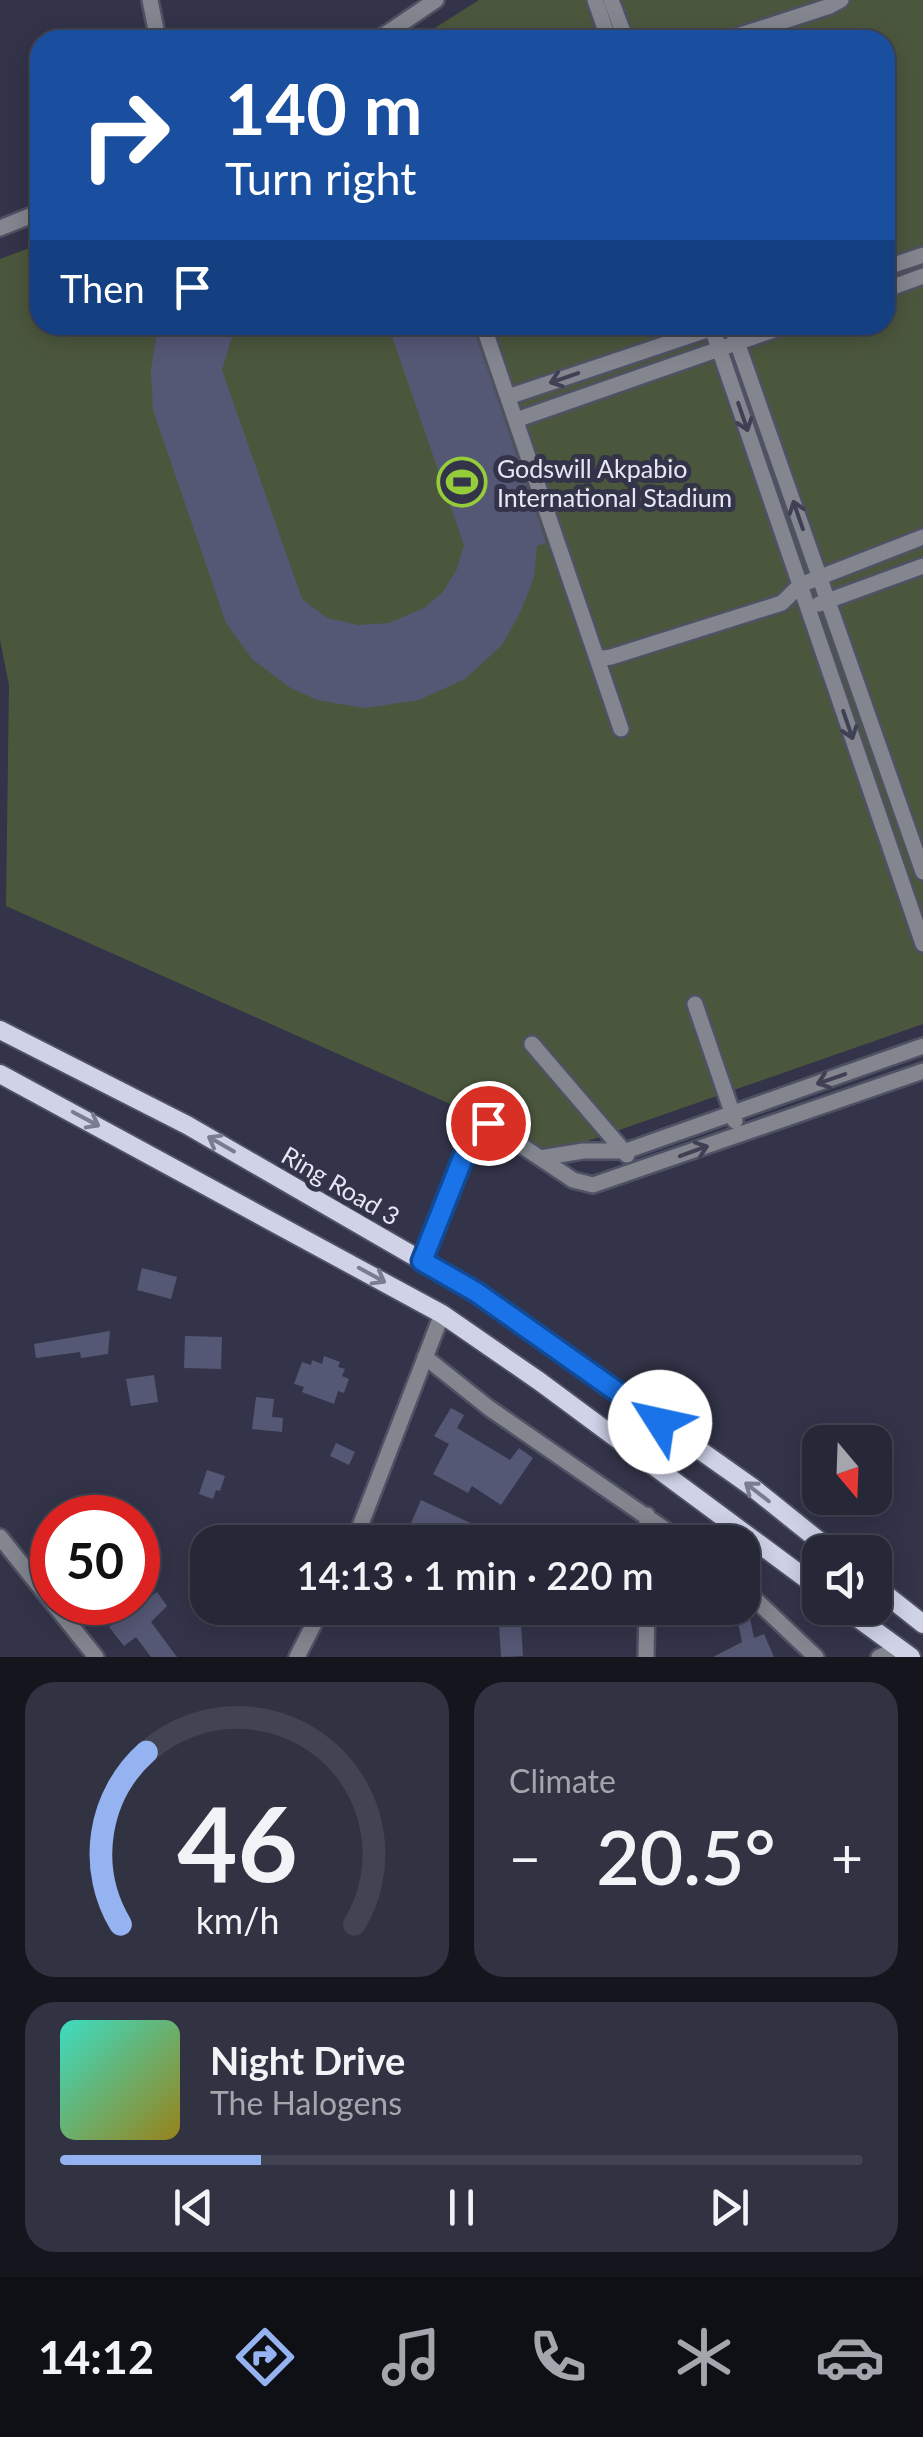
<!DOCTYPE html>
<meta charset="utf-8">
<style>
body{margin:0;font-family:Lato,sans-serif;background:#323342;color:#f1f3f6;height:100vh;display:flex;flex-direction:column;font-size:38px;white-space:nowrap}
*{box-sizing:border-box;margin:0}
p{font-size:32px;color:#a4a5ad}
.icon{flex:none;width:55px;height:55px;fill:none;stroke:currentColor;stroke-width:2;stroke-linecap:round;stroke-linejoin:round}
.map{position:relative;height:1657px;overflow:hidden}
.side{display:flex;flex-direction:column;gap:25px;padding:25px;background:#15151e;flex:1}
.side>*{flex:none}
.guide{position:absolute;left:30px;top:30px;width:865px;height:305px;border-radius:30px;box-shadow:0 5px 25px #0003,0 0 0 2px #424452;background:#1a4fa0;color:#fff;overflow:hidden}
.needle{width:65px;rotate:161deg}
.fabs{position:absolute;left:802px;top:1425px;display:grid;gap:20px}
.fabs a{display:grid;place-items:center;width:90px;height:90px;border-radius:20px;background:#262737;box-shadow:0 5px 25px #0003,0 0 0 2px #424452;font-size:50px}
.speed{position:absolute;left:30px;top:1495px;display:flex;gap:20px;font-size:50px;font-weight:700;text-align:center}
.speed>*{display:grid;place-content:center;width:130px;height:130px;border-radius:50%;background:#262737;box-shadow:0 5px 25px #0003,0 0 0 2px #424452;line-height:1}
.speed .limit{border:15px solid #d22;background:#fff;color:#111}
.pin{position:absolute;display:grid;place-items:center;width:85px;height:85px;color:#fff;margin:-42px;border:5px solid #fff;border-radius:50%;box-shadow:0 2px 10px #0007}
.me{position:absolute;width:110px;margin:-55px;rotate:305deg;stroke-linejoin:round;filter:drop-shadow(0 0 8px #0008)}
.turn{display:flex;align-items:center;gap:35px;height:210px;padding:0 30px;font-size:45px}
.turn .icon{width:130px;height:130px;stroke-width:2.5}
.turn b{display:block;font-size:70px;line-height:85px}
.then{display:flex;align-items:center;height:95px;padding:0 30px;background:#0003;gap:20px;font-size:38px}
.big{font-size:75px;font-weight:600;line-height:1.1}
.side .widget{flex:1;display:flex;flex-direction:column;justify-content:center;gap:15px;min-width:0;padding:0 35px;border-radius:30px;background:#323342}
.side .dial{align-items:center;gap:0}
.dial svg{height:260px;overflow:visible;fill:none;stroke:#424452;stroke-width:7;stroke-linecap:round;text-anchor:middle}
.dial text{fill:#f1f3f6;stroke:none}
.song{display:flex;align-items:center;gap:30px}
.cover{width:120px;height:120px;border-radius:15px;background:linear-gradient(135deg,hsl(170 70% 55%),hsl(50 70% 35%))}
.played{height:10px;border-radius:5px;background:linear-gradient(90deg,#95b2f1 25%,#424452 25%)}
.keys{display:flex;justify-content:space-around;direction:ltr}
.heat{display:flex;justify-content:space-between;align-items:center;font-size:55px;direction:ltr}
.side .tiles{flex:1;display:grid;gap:25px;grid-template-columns:1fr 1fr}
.widget:last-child{grid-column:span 2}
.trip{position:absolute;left:190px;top:1525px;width:570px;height:100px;border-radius:30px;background:#262737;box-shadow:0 5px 25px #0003,0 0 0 2px #424452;font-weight:600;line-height:100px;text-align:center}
.tab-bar{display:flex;height:160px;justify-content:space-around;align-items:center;background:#0f1016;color:#a4a5ad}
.tab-bar .icon{width:70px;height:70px}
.tab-bar .selected{color:#95b2f1}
.tab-bar b{font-size:45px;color:#f1f3f6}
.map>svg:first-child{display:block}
</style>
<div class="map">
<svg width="923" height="1657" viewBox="0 0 923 1657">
<rect width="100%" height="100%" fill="#333449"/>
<!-- green -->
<path fill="#4b573d" d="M 479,0 L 923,0 L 923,1024 L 542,1157 L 448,1103 L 6,906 L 9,685 L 0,640 L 0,259 L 40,244 L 40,325 L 885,325 L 885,40 L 416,40 Z"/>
<!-- building -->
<path fill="#555875" d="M 158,325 L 241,325 L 231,340 L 222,370 L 302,599 L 327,618 L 359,625 L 389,623 L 424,608 L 443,592 L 457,569 L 464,545 L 388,325 L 472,325 L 546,543 L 537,546 L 534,577 L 521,611 L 502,645 L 465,679 L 419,700 L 364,708 L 317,700 L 289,687 L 252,659 L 226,623 L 153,410 L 151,370 Z
M 142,1268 L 177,1277 L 171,1299 L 137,1290 Z
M 110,1331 L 108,1354 L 81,1358 L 80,1352 L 36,1358 L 34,1344 Z
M 185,1336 L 222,1337 L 221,1369 L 184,1368 Z
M 324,1356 L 340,1362 L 338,1367 L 345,1369 L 342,1376 L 349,1379 L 344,1393 L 338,1391 L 334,1404 L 302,1392 L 304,1387 L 294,1384 L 302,1362 L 311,1365 L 312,1360 L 322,1364 Z
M 154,1375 L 158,1402 L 131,1406 L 126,1379 Z
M 256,1397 L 274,1399 L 272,1417 L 283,1418 L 282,1432 L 252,1429 Z
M 451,1408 L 464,1415 L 457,1428 L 510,1460 L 519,1448 L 533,1458 L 501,1505 L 472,1486 L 468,1493 L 433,1474 L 449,1444 L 434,1436 Z
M 336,1443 L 355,1452 L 349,1465 L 330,1456 Z
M 207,1470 L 225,1476 L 220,1491 L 216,1490 L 213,1499 L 199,1494 Z
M 421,1500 L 477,1526 L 469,1542 L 455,1542 L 411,1523 Z
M 157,1592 L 167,1606 L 151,1622 L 177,1657 L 151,1657 L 136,1637 L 124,1646 L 109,1627 Z
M 549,1608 L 550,1623 L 527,1625 L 525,1609 Z
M 735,1608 L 748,1608 L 754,1638 L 764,1634 L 774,1657 L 713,1657 L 742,1642 Z
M 521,1623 L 523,1656 L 501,1657 L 499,1624 Z"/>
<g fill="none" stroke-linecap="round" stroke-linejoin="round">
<!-- minor casing -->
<g stroke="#4f5164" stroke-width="20">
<path id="minor" d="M 150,0 L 158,40
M 595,0 L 609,40
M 611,0 L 626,40
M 377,40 L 436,0
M 725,40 L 830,6 L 841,0
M 0,228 L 40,212
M 885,268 L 923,255
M 885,290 L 923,276
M 483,325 L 621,729
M 711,325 L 923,944
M 731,325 L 923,872
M 508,397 L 719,326
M 516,420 L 788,325
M 819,604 L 923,566
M 597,659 L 611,657 L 782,603 L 800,585 L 923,537
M 695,1004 L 735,1121
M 532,1044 L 627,1155
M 540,1158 L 583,1151 L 626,1151 L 923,1046
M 423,1261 L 478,1126 L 488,1123 L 573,1180 L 593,1185 L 923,1071
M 425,1357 L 489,1408 L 683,1542
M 647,1515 L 647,1542
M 0,1537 L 96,1657
M 354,1542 L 442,1314
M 742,1587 L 816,1657
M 297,1657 L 322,1608
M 646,1657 L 647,1608
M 879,1657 L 899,1648"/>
</g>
<!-- major casing -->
<g stroke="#4f5164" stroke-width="22">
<path id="major" d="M 0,1030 L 187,1125 L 476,1292 L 752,1487 L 833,1552
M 0,1074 L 442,1314 L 539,1381 L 820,1589
M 875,1586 L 923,1624
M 844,1608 L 911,1657"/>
</g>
<!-- minor -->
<use href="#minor" stroke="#83858f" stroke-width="15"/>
<!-- major -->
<use href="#major" stroke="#d0d3e8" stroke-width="18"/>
</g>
<!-- one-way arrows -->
<defs><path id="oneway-shaft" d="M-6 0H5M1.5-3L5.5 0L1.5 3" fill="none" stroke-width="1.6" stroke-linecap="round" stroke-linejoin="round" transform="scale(2.5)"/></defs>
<g stroke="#3f4054">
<use href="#oneway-shaft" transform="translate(564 378) rotate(161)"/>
<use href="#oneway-shaft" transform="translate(743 417) rotate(71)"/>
<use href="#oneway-shaft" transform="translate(798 515) rotate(-109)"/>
<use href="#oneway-shaft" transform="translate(848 725) rotate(71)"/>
<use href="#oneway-shaft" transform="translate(831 1079) rotate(161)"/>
<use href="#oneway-shaft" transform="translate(694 1151) rotate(-20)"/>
</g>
<g stroke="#7a7c91">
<use href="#oneway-shaft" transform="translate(86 1119) rotate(28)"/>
<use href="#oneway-shaft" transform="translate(221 1144) rotate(-150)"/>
<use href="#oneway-shaft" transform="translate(372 1275) rotate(29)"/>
<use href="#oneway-shaft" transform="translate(757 1492) rotate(-142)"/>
</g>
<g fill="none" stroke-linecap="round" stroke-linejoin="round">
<!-- route casing -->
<g stroke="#114b97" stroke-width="25">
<path id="route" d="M 488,1123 L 478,1126 L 472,1135 L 422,1261 L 476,1292 L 660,1422"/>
</g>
<!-- route -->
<use href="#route" stroke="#1a73e8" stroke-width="18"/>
</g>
<!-- icons -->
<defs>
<g id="stadium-ring" transform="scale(2.5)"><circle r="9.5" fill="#333449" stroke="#96cc39" stroke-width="1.5"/><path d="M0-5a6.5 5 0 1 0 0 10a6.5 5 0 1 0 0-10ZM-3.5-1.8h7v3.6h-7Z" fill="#96cc39"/></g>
</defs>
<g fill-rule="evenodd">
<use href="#stadium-ring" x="462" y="482"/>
</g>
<g text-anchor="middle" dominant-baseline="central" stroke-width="10" stroke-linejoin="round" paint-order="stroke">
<!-- poi labels -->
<g font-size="25" fill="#e5e7f4" stroke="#333449" text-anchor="start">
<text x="497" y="468">Godswill Akpabio<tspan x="497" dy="29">International Stadium</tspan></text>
</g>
<!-- street labels -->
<g font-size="25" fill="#e5e7f4" stroke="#333449">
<text transform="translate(341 1185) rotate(30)">Ring Road 3</text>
</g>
</g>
</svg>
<div class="fabs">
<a><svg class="needle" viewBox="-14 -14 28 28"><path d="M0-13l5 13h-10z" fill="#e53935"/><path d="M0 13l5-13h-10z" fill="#a4a5ad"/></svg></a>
<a><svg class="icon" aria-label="sound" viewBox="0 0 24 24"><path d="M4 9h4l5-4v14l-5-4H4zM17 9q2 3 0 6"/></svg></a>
</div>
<div class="speed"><div class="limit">50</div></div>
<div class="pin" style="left:488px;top:1123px;background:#d93025"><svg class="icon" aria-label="arrive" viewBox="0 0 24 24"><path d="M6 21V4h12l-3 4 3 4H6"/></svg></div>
<svg class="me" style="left:660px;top:1422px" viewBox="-20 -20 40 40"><circle r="19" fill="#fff"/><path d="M0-13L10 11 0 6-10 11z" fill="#1a73e8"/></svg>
<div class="trip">14:13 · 1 min · 220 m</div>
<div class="guide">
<div class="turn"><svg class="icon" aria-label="right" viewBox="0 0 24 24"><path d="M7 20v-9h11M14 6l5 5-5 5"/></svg><div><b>140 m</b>Turn right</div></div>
<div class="then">Then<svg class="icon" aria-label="arrive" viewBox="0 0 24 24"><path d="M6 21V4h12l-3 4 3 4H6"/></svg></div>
</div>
</div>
<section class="side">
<div class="tiles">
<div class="widget dial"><svg viewBox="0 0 100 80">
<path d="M14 69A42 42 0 1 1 86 69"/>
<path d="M14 69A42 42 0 0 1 22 16" stroke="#95b2f1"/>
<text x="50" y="56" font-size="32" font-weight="700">46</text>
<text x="50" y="72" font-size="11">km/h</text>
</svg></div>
<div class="widget"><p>Climate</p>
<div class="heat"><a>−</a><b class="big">20.5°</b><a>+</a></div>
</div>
<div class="widget">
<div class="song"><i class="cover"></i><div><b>Night Drive</b><p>The Halogens</p></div></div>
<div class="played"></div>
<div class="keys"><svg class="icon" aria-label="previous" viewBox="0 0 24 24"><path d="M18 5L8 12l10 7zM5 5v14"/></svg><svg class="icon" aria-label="pause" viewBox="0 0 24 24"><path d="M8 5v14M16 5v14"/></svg><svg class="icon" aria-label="next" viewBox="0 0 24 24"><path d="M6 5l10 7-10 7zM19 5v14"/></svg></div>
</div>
</div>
</section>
<nav class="tab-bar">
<b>14:12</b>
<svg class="icon selected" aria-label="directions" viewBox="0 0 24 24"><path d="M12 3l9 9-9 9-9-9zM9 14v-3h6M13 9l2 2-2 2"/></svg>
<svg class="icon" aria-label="music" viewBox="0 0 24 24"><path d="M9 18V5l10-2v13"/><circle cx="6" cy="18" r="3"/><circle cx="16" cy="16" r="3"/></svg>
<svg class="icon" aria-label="phone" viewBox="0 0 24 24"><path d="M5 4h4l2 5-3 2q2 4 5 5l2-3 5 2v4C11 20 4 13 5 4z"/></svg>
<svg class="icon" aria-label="climate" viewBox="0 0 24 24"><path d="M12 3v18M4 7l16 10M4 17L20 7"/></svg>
<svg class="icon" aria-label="car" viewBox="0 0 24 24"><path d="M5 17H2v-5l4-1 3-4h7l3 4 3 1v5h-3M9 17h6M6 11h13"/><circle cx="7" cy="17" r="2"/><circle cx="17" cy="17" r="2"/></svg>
</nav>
